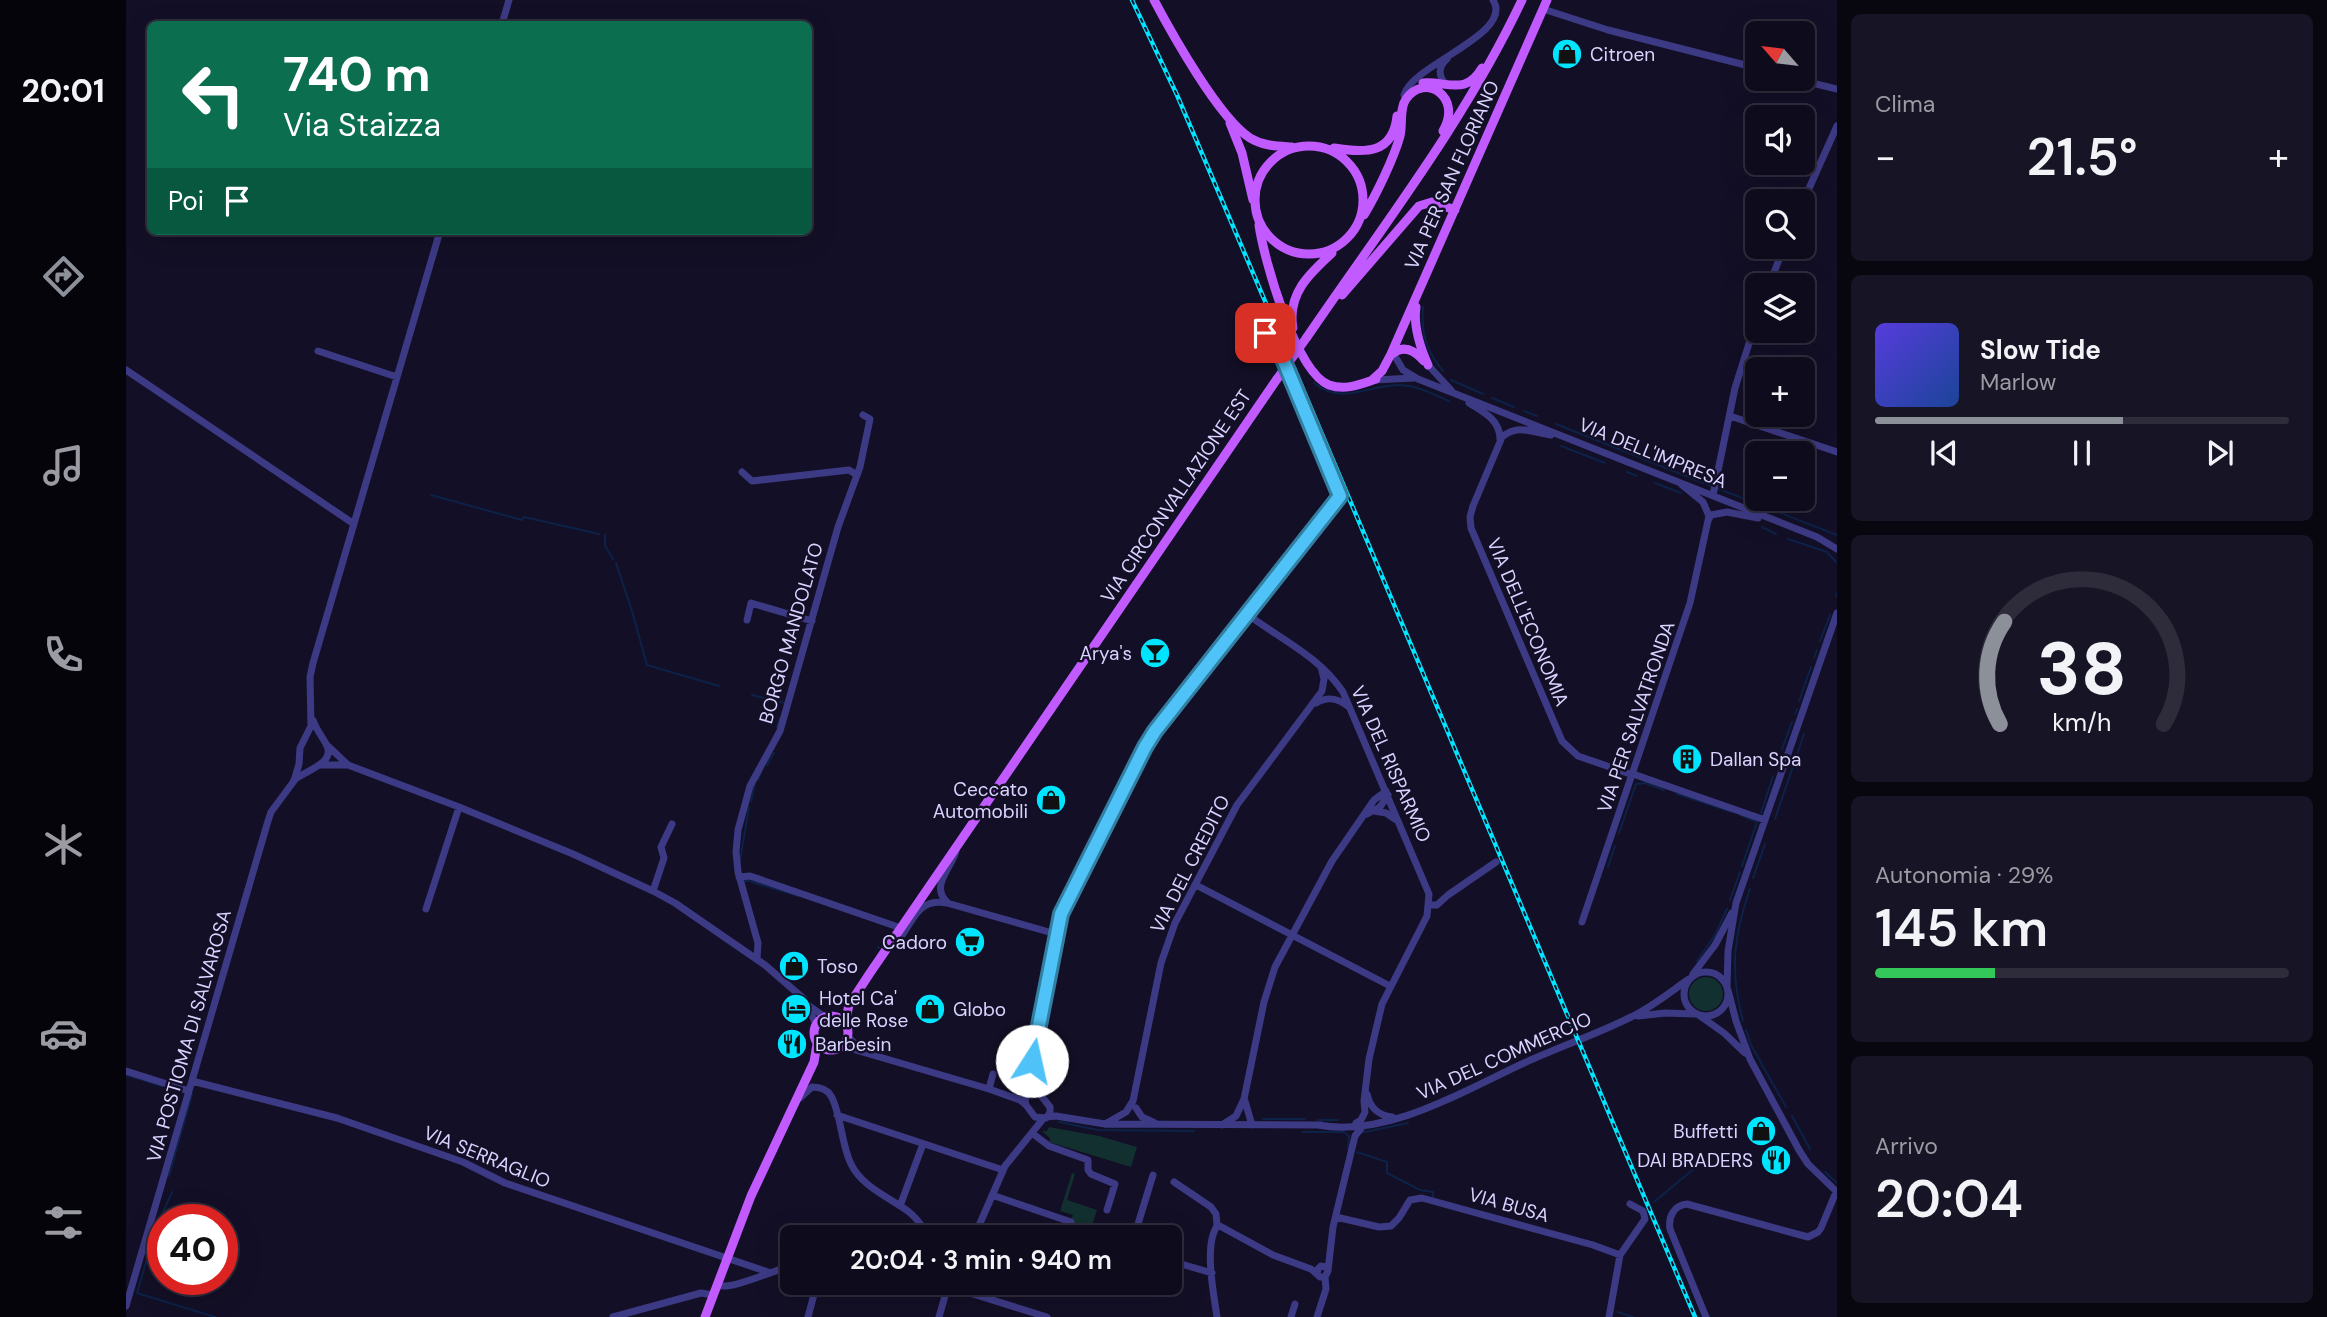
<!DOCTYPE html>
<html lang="it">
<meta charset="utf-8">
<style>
body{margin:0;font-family:"DM Sans",sans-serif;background:#171425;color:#f1f3f6;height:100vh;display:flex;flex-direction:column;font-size:26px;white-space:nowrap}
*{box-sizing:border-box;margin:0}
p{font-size:23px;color:#9b9ba3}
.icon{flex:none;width:38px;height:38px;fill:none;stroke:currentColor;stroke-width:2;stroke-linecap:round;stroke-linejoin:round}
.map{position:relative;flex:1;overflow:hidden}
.panel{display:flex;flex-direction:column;gap:14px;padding:14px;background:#08060f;width:490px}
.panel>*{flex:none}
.top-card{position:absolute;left:21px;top:21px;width:665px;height:214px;border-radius:10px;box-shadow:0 7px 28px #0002,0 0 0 2px #2e2b3b;background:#0b6e4f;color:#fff;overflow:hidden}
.needle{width:46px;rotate:298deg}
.buttons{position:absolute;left:1619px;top:21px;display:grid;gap:14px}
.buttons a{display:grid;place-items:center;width:70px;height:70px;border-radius:10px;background:#0e0b1c;box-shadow:0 7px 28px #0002,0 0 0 2px #2e2b3b;font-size:35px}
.speed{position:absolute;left:21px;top:1204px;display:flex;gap:14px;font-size:35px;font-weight:700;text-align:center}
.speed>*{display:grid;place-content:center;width:91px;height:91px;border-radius:50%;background:#0e0b1c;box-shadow:0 7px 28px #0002,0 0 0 2px #2e2b3b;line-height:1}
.speed .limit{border:10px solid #d22;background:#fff;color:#111}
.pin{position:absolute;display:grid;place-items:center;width:60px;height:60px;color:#fff;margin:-30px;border-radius:14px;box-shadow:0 4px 10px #0006}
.me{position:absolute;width:77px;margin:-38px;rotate:10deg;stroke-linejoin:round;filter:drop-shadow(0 0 5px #0008)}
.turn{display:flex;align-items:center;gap:24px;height:147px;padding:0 21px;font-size:32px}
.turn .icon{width:91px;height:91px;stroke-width:2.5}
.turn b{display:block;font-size:49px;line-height:60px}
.then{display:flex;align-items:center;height:66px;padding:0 21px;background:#0003;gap:14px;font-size:26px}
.big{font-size:52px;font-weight:600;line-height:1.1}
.panel .widget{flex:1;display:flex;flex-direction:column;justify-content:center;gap:10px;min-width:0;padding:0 24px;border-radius:10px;background:#171425}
.panel .dial{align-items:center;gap:0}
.dial svg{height:182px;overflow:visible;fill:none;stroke:#2e2b3b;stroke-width:7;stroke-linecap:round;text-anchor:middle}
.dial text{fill:#f1f3f6;stroke:none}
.song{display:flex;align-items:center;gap:21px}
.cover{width:84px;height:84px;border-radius:10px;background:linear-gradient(135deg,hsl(250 70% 55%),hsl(220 70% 35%))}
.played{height:7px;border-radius:4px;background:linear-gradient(90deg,#8c9099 60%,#2e2b3b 60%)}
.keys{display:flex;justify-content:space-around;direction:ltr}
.heat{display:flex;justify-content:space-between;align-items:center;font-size:38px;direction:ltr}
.charge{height:10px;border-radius:5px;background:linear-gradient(90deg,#34c759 29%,#2e2b3b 0)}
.trip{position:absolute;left:654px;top:1225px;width:402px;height:70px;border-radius:10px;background:#0e0b1c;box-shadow:0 7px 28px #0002,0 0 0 2px #2e2b3b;font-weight:600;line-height:70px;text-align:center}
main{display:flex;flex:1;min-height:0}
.menu{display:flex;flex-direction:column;width:126px;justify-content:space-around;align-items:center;background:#06040b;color:#9b9ba3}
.menu .icon{width:49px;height:49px}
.menu .selected{color:#8c9099}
.menu b{font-size:32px;color:#f1f3f6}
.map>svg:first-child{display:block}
</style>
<main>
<nav class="menu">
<b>20:01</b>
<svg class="icon selected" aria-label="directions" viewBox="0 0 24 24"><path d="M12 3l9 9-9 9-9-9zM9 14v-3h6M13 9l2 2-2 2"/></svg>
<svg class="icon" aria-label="music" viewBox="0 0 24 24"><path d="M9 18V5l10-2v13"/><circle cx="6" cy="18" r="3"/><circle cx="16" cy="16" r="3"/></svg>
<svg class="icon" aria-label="phone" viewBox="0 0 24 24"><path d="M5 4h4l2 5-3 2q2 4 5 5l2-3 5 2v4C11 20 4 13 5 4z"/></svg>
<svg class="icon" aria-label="climate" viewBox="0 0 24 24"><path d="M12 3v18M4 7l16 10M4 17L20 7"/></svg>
<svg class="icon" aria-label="car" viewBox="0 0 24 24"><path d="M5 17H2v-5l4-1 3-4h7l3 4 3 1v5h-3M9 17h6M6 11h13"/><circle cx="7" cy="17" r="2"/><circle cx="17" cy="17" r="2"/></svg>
<svg class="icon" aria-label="filters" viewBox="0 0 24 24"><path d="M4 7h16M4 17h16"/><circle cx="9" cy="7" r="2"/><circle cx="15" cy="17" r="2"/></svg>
</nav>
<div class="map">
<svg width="1711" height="1317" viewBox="0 0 1711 1317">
<rect width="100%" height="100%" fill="#130f26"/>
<!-- green -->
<path fill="#12302f" d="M1563 994a17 17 0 1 1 34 0a17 17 0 1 1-34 0Z
M 923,1127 L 973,1136 L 1011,1147 L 1005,1167 L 923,1142 L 924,1138 L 916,1131 L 921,1131 Z
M 946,1173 L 949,1174 L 941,1200 L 971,1210 L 966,1225 L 979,1230 L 977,1237 L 939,1237 L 947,1215 L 934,1211 Z"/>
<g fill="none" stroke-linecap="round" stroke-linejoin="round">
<!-- stream -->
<path stroke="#0c2248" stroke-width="2" d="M 1297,307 C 1295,333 1300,351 1317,371
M 1325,380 L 1357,394
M 1188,383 C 1214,405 1242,386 1271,385 C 1290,385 1307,394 1323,401
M 1366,398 L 1388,407
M 1398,411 L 1411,416
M 1430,424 L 1585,486
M 1435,446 L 1479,463
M 1501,472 L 1511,476
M 1529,483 L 1555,493
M 1593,489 L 1711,535
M 305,495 L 396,520 L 398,517 L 473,534
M 1636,527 L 1650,534
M 479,535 L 479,546 L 487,559
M 1662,539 L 1701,552 L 1711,563
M 490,563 L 506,611 L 521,665 L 593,686
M 1710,596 L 1711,593
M 1694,641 L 1704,615
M 1688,658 L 1691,650
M 626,695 L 659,703
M 1673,701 L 1685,667
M 1669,714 L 1671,709
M 651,727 L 654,718
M 1656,749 L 1666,722
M 641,765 L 648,753
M 632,780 L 635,773
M 1551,794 L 1606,812
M 625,801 L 629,785
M 1635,813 L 1647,776
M 1614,815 L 1629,821
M 1649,819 L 1678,734
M 1493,833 L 1510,784 L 1519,783 L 1538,790
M 614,861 L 623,807
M 1616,866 L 1631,822
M 1482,867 L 1489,846
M 1627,878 L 1639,844
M 617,881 L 623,881 L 672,896
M 1604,900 L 1614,872
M 752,947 L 753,948
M 1571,961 L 1589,935 L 1601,909
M 1617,1021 C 1604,972 1607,937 1624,889
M 1620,1030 L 1625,1045 L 1660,1107
M 0,1075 L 36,1086
M 1666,1116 L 1684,1149
M 1137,1119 L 1179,1119
M 1192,1120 L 1212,1120
M 933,1122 L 972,1130 L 1068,1131
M 1176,1132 L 1218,1132 L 1223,1136 L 1222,1149
M 1234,1133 L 1282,1123
M 1231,1152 L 1261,1162 L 1261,1173 L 1294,1190 L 1307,1192 L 1307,1197
M 1699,1172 L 1711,1183
M 43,1176 L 66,1095
M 46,1192 L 30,1228 L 11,1293 L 89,1317
M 1528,1202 L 1576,1162
M 1492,1312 L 1507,1317"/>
<!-- minor -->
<path stroke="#3d3a85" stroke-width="7" d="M 1417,9 L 1482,30 L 1631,68
M 376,24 L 383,0
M 1670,79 L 1711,89
M 1320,84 C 1312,76 1312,67 1321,59
M 1278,95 C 1285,65 1389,34 1367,0
M 1676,204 L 1711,126
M 1643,285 L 1658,247
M 192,351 L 271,377
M 1270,358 L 1277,370 L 1292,379 L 1691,537 L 1711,549
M 1302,365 L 1325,390
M 0,370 L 228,524
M 1248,380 L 1288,378
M 1343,403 C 1358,412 1374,420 1374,439
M 1604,416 L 1711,452
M 1425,435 C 1406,433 1393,423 1376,437 L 1347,506 L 1344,517 L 1345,528 L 1436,741 L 1452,756 L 1507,775
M 616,472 L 626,481 L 723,470 L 731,475
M 1587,495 L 1609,388 L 1631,318
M 1583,519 L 1585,515 L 1601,512 L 1632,518
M 1121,614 C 1154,639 1193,656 1217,692 L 1303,894 L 1301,916 L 1256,1004 L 1243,1059 L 1238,1101 L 1239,1112 L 1235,1120 L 1230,1123
M 621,620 L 625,603 L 686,621
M 1190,703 C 1202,696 1212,698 1223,707
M 202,746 L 221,764
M 193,765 L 222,765 L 333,807 L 447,854 L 527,891 L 549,903 L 639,965 L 678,999 L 690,1024
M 1507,774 L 1639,820
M 168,780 C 178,771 209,764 201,746 C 197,737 190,730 187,720
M 1248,811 L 1260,813 L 1272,821
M 1241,814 L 1254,807 L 1262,795
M 613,877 L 624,876 L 775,928
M 1070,885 L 1264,986
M 527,891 L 538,858 L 535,847 L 546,824
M 821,902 C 804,886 825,869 830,851
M 1303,905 L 1311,905 L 1322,895 L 1370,862
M 300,909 L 333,807
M 1456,922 L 1564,603 L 1583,516 L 1577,502 L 1556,485
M 764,943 L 771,942 C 788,922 790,898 821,903 L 930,934
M 631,959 L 632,943 L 612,872 L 610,852 L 612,830 L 624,786 L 654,731 L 712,527 L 734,467 L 744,419 L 737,415
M1558 994a22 22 0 1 1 44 0a22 22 0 1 1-44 0Z
M 1567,974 L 1589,945 L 1606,913
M 1601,987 L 1602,951 L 1610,903 L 1711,613
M 1602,990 L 1610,1021 L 1624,1059 L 1673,1150 L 1682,1164 L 1711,1192
M 682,1005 L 699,1017
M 1512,1016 L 1539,1013 L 1569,1014
M 1574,1016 L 1598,1033 L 1619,1053
M 722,1037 L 736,1050
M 716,1046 L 863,1089 L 894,1100 L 899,1104
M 0,1071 L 63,1091
M 66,1081 L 211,1118 L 337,1162 L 379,1183 L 642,1272
M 863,1089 L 867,1074
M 903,1093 L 913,1093 L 924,1107 L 924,1113 L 920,1118 L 909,1117 L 900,1105 L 899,1100 L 906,1086 L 906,1057 L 933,921 L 943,894 L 1019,747 L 1033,726 L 1214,496 L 1157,359 L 1146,338 L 1138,333
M 1241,1094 C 1244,1108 1252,1115 1266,1117
M 674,1098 L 686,1087 C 694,1087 701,1089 705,1096 C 715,1113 715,1144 725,1164 C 736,1187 763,1197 783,1212 C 792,1219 797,1228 804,1237
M 1119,1101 L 1126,1125
M 1010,1108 L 1016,1117 L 1029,1123
M 711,1115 L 877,1170
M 921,1117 L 930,1116 L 979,1124 L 1195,1125
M 979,1124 L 1000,1112 L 1007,1101 L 1035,963 L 1049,923 L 1111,805 L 1196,691 L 1198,679 L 1195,667
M 1096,1125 L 1110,1116 L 1118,1099 L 1138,1002 L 1149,967 L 1206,861 L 1248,800 L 1260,791
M 1192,1125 C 1261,1138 1337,1091 1398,1063 C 1433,1047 1471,1034 1505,1017 C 1526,1007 1544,992 1563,979
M 906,1133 L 923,1146 L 962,1160 L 962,1170 L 965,1174 L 989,1184 L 981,1210
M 1048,1182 L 1085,1207 L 1090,1214 L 1091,1225
M 866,1195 L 945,1222
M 774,1206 L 797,1144
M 1210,1217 L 1253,1227 L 1265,1226 L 1273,1218 L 1284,1200 L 1296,1198 L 1467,1245 L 1494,1255 L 1519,1219 L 1517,1211 L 1504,1204
M 977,1236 L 981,1237
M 848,1237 L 879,1166 L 917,1119
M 1008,1237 L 1027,1175
M 1045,1261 L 1086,1273
M 1202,1270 L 1207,1227 L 1229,1136 L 1236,1127
M 763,1283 C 783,1287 813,1297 831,1284
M 830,1283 L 847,1294 L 921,1317
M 591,1285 C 606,1291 648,1269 667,1266
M 0,1306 L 142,821 L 145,812 L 168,781 L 173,764 L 174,748 L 185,726 L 184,677 L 187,663 L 314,231
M 487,1317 L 575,1293 L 587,1295
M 682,1317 L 691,1283
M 813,1317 L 821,1289
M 1091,1317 C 1088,1295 1077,1243 1092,1225 L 1147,1255 L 1185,1269 L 1194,1277 L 1199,1277 L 1202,1271 L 1200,1267 L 1195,1266 L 1192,1269 L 1191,1274
M 1165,1317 L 1169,1304
M 1191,1317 L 1200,1289 L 1199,1277
M 1483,1317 L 1494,1255
M 1580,1317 L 1544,1229 C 1542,1217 1548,1205 1561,1204 L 1682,1237 L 1692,1232 L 1695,1228 L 1710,1192"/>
<!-- major -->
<path stroke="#c25bff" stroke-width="9" d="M 1028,0 C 1046,34 1093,118 1124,138 C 1137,146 1151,146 1166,147
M 1297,83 C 1321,81 1340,96 1356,68
M 1104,123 L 1116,153 L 1127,200
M1129 200a54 54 0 1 1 108 0a54 54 0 1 1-108 0Z
M 1208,148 C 1238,153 1267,155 1271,116
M 1238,215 C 1250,195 1268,158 1274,136 C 1277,124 1273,109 1280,99 C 1299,72 1337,97 1317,131
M 1133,225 C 1138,260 1170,372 1203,385 C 1220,391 1235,384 1250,379
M 1216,295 L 1293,206 L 1306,202 L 1329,210
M 1290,307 C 1287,327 1294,347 1302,365
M 1167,328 C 1161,294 1183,274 1206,253
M 1181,337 C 1256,227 1339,121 1396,0
M 1266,354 C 1278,344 1289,351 1298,361
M 1246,380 L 1256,371 L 1265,354 L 1421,0
M688 1033a17 17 0 1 1 34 0a17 17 0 1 1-34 0Z
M 719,1023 L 723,1005 L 744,973 L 1151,379
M 579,1317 L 625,1196 L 688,1062 L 691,1044"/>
<!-- rail casing -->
<g stroke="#00e5ff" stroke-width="4.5">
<path id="rail" d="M 1006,0 L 1051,95 L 1162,355
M 1168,368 L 1569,1317"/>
</g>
<!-- rail -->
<use href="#rail" stroke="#130f26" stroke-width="2" stroke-dasharray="5" stroke-linecap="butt"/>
<!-- major-bridge -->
<path stroke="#c25bff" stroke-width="9" d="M 1151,379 L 1181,337"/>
</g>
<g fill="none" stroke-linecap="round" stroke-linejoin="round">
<!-- route casing -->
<g stroke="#337fa1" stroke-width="18">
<path id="route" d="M 906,1061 L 935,914 L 1019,747 L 1029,731 L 1214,496 L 1157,359 L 1147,340 L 1139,333"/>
</g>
<!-- route -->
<use href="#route" stroke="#4fc3f7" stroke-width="12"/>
</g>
<!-- icons -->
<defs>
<g id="shop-disc" transform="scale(1.575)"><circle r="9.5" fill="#00e5ff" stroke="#130f26"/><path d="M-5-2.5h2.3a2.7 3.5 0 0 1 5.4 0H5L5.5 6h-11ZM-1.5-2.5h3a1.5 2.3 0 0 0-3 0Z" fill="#111"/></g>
<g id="bar-disc" transform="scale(1.575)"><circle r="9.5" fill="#00e5ff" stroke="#130f26"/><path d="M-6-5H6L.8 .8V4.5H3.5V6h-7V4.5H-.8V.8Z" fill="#111"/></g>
<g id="building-disc" transform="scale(1.575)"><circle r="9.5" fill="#00e5ff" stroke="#130f26"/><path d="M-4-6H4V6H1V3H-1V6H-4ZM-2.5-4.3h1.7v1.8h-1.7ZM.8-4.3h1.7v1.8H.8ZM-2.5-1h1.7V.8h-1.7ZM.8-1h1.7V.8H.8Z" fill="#111"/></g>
<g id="supermarket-disc" transform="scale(1.575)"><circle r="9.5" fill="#00e5ff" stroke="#130f26"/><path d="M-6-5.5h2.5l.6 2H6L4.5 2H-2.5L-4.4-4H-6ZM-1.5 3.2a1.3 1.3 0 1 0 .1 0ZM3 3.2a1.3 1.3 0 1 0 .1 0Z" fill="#111"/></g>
<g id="hotel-disc" transform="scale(1.575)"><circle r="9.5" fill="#00e5ff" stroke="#130f26"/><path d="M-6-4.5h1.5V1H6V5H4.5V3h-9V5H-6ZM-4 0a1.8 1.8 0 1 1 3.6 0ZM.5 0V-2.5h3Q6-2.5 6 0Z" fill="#111"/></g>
<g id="restaurant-disc" transform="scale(1.575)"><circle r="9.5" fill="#00e5ff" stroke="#130f26"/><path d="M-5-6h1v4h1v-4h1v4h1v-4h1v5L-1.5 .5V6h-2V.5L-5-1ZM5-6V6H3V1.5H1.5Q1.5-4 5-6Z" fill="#111"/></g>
</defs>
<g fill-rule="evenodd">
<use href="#shop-disc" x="1441" y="54"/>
<use href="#bar-disc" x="1029" y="653"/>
<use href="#building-disc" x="1561" y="759"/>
<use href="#shop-disc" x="925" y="800"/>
<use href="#supermarket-disc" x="844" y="942"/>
<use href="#shop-disc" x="668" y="966"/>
<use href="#hotel-disc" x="670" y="1009"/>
<use href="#shop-disc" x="804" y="1009"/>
<use href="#restaurant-disc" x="666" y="1044"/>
<use href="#shop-disc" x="1635" y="1131"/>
<use href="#restaurant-disc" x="1650" y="1160"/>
</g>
<g text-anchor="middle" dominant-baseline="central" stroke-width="5" stroke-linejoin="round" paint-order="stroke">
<!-- poi labels -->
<g font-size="19" fill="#d9d4ff" stroke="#130f26" text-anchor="start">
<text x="1464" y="54">Citroen</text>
<text x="1006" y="653" text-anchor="end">Arya's</text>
<text x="1584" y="759">Dallan Spa</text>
<text x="902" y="789" text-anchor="end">Ceccato<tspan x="902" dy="22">Automobili</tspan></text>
<text x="821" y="942" text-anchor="end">Cadoro</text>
<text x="691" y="966">Toso</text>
<text x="693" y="998">Hotel Ca'<tspan x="693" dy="22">delle Rose</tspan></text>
<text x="827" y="1009">Globo</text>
<text x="689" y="1044">Barbesin</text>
<text x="1612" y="1131" text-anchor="end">Buffetti</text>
<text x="1627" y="1160" text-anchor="end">DAI BRADERS</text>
</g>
<!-- street labels -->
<g font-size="19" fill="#d9d4ff" stroke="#130f26">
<text transform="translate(1326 175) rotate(-66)">VIA PER SAN FLORIANO</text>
<text transform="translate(1527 453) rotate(22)">VIA DELL'IMPRESA</text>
<text transform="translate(1050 496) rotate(-56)">VIA CIRCONVALLAZIONE EST</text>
<text transform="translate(1402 622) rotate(67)">VIA DELL'ECONOMIA</text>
<text transform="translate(665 633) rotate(-74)">BORGO MANDOLATO</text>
<text transform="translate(1510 717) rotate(-71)">VIA PER SALVATRONDA</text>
<text transform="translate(1265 764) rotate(66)">VIA DEL RISPARMIO</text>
<text transform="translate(1064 864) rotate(-63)">VIA DEL CREDITO</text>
<text transform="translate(63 1036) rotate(-74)">VIA POSTIOMA DI SALVAROSA</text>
<text transform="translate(1378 1056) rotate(-24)">VIA DEL COMMERCIO</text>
<text transform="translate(361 1157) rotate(22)">VIA SERRAGLIO</text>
<text transform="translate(1383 1205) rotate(16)">VIA BUSA</text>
</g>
</g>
</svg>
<div class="buttons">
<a><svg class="needle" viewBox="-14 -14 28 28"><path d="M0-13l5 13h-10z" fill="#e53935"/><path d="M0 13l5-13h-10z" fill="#9b9ba3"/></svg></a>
<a><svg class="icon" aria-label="sound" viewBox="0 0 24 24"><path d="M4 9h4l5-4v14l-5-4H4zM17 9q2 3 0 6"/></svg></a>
<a><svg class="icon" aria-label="search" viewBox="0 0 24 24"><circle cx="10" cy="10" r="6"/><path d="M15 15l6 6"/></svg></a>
<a><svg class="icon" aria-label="layers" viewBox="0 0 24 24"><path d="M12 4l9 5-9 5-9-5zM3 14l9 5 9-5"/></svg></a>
<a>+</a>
<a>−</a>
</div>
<div class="speed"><div class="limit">40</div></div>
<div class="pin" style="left:1139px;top:333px;background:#d93025"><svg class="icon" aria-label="arrive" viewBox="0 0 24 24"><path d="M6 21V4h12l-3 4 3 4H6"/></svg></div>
<svg class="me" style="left:906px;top:1061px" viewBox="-20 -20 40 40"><circle r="19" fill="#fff"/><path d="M0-13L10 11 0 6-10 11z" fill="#4fc3f7"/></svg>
<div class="trip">20:04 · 3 min · 940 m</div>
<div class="top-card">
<div class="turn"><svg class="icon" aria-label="left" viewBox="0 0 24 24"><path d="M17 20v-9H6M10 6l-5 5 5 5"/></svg><div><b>740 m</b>Via Staizza</div></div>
<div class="then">Poi<svg class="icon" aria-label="arrive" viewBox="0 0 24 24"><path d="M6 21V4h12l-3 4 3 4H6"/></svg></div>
</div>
</div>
<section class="panel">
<div class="widget"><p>Clima</p>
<div class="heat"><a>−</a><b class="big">21.5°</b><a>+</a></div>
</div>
<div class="widget">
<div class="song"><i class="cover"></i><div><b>Slow Tide</b><p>Marlow</p></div></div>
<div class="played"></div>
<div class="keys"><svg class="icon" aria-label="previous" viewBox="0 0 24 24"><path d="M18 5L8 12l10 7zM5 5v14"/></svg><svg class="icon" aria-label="pause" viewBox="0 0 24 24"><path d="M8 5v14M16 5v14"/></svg><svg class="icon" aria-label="next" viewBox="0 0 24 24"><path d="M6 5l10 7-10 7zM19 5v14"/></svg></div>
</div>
<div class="widget dial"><svg viewBox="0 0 100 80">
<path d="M14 69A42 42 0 1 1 86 69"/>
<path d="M14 69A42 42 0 0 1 16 24" stroke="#8c9099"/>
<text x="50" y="56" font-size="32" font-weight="700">38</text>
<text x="50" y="72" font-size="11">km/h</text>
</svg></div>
<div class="widget"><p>Autonomia · 29%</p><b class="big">145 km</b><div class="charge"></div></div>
<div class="widget"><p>Arrivo</p><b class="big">20:04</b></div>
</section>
</main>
